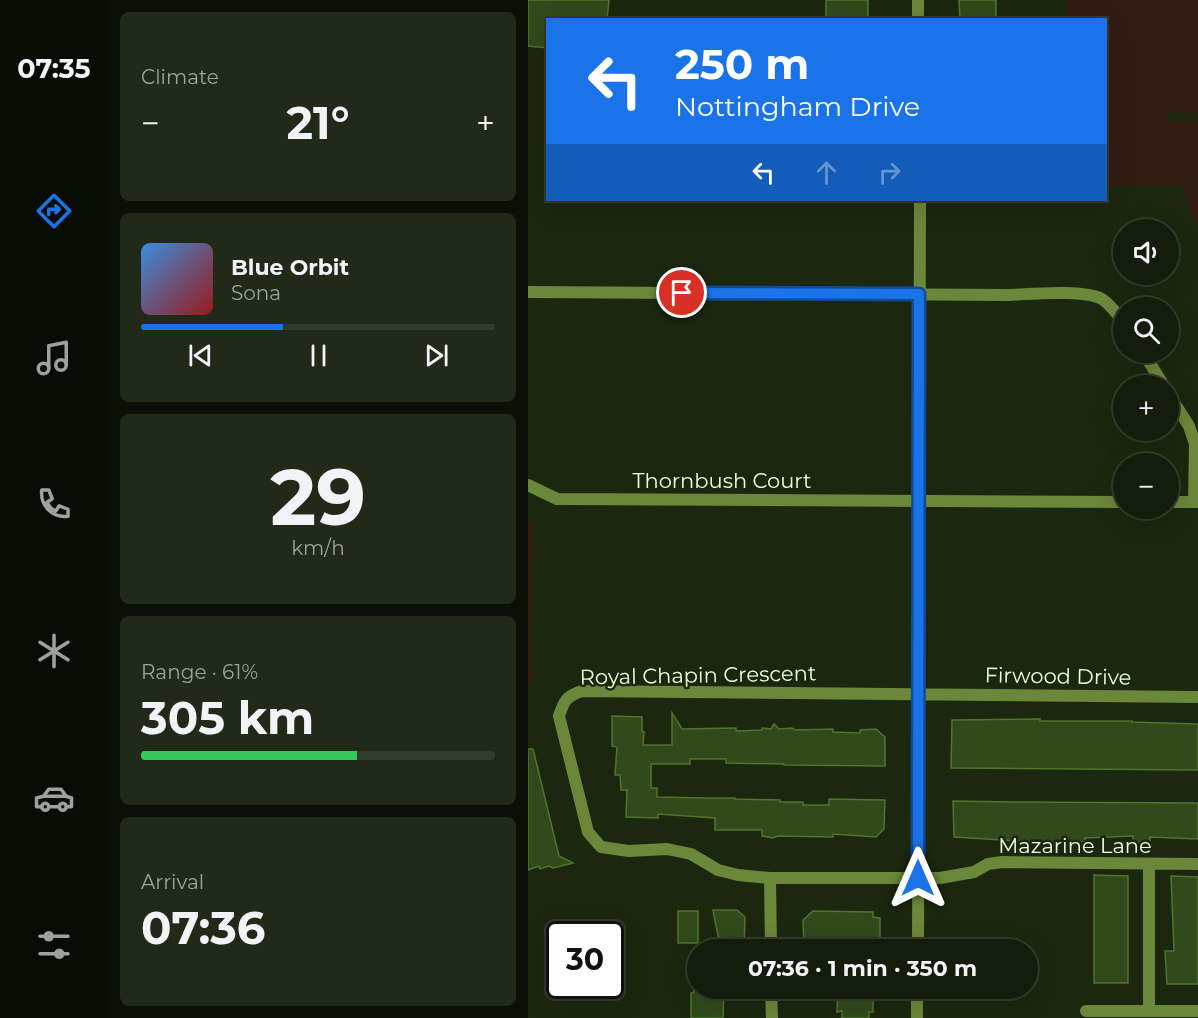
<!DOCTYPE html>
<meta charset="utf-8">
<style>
body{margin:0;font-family:Montserrat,sans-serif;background:#212a19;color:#f1f3f6;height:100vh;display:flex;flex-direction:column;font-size:22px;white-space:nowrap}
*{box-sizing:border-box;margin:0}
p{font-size:20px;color:#9da29d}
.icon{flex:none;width:33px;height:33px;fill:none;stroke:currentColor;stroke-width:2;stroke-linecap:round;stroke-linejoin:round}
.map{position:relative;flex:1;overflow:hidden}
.drawer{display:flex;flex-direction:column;gap:12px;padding:12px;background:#0b1006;width:420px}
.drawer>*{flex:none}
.top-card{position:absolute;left:18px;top:18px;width:561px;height:183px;border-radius:0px;box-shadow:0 6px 24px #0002,0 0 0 2px #333b2c;background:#1a73e8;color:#fff;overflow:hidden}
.buttons{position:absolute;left:585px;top:219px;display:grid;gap:12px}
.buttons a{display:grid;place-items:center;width:66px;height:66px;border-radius:50%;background:#141d0b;box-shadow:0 6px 24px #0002,0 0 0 2px #333b2c;font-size:30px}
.speed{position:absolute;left:18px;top:921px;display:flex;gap:12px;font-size:30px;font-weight:700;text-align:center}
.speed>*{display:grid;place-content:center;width:78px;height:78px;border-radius:50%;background:#141d0b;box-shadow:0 6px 24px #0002,0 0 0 2px #333b2c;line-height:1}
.speed .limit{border:3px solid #111;border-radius:9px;background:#fff;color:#111}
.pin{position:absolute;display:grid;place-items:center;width:51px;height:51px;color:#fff;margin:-26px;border:3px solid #fff;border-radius:50%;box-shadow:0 2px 6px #0007}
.me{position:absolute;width:66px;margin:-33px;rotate:0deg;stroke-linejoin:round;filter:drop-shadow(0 0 4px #0008)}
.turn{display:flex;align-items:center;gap:21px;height:126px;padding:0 30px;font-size:27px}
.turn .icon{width:78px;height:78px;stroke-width:2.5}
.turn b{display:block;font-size:42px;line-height:51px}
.lanes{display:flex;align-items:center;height:57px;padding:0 30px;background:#0003;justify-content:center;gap:30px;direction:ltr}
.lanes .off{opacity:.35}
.big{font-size:45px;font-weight:700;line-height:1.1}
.drawer .widget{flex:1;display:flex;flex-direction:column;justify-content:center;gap:9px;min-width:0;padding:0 21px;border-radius:9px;background:#212a19}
.drawer .dial{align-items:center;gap:0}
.dial b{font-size:78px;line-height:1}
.song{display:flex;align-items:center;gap:18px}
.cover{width:72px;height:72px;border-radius:9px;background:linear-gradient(135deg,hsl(210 70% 55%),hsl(0 70% 35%))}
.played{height:6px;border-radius:3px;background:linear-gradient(90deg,#1a73e8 40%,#333b2c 40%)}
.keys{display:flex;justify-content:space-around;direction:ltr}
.heat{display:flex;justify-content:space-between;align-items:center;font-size:33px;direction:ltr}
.charge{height:9px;border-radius:4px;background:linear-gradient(90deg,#34c759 61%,#333b2c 0)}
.trip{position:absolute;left:159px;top:939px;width:351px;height:60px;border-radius:30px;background:#141d0b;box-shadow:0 6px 24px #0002,0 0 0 2px #333b2c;font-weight:700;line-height:60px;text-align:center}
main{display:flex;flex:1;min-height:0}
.dock{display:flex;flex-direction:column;width:108px;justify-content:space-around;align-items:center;background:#080c04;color:#9da29d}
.dock .icon{width:42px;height:42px}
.dock .on{color:#1a73e8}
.dock b{font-size:27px;color:#f1f3f6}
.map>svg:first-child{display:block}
</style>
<main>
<nav class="dock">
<b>07:35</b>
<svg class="icon on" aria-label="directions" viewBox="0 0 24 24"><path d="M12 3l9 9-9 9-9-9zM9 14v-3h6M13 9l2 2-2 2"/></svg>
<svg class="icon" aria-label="music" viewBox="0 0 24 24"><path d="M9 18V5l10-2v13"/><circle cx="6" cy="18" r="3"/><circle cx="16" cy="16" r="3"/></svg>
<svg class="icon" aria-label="phone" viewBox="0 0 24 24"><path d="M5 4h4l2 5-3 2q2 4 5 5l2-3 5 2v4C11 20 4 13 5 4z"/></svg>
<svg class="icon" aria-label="climate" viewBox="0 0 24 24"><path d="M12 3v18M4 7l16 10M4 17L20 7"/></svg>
<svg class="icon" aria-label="car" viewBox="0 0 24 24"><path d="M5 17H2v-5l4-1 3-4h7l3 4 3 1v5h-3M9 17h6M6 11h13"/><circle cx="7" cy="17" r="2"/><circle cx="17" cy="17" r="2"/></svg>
<svg class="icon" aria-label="filters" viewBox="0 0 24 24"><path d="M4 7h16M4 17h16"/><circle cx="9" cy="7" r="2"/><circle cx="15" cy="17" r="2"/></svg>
</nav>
<section class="drawer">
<div class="widget"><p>Climate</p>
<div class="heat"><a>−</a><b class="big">21°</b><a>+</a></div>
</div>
<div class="widget">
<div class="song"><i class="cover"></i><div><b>Blue Orbit</b><p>Sona</p></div></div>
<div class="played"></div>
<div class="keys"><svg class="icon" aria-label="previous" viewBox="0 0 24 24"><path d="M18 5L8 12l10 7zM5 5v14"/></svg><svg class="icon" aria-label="pause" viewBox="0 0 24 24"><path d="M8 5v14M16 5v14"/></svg><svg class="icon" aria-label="next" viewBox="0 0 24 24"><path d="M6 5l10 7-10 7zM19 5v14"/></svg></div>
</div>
<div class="widget dial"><b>29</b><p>km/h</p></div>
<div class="widget"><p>Range · 61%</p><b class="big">305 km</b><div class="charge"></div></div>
<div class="widget"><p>Arrival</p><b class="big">07:36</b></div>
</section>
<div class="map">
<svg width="670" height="1018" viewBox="0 0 670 1018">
<rect width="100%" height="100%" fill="#1b270f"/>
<!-- green -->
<path fill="#321b12" d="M 538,0 L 670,0 L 670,113 L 640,112 L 637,121 L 670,122 L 670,225 L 664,215 L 655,187 L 578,186 L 578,20 L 539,19 L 540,12 Z
M 0,522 L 6,523 L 2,654 L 7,676 L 0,687 Z"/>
<!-- building -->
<path fill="#31491b" stroke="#4f752d" stroke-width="1.5" d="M 0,0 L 81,0 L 79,20 L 20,20 L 20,48 L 0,46 Z
M 298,0 L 340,0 L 340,20 L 298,20 Z
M 431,0 L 468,0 L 468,20 L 432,20 Z
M 144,713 L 154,729 L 208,728 L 208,731 L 234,730 L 234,728 L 243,729 L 246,724 L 251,729 L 264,728 L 267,730 L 305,729 L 305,732 L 332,733 L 332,730 L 348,729 L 357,737 L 357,766 L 256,765 L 256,764 L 198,763 L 198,759 L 162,759 L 162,764 L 123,764 L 123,788 L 129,788 L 129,797 L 177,798 L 207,798 L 207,799 L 252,800 L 252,802 L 275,802 L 275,805 L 301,805 L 301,799 L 357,800 L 356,829 L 348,837 L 305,834 L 305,837 L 250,836 L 245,838 L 234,836 L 234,830 L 187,830 L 187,818 L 130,814 L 130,818 L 98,817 L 99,790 L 93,790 L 92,775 L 87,775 L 89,747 L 84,746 L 84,716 L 114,717 L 114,731 L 116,732 L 115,745 L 144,745 Z
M 512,719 L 512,721 L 604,721 L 604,722 L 670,724 L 670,770 L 423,768 L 424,720 Z
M 0,749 L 5,749 L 31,856 L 45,863 L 25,868 L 21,866 L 12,869 L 11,866 L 0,870 Z
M 425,801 L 486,802 L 670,803 L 670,839 L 622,837 L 622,842 L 605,842 L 605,836 L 557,838 L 557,842 L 504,842 L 426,837 Z
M 566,875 L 600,876 L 600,983 L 566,983 Z
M 643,876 L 670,877 L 670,984 L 639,984 L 637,951 L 646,951 Z
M 185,910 L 209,910 L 217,917 L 216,946 L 192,946 Z
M 150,911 L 170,911 L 170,943 L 150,943 Z
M 285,911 L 345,912 L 345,917 L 352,918 L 352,948 L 328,948 L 328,943 L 301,943 L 302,948 L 276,948 L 275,920 Z
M 166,988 L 196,988 L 195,1018 L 163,1018 L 163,993 L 166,992 Z
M 310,988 L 345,988 L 345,1012 L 341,1012 L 341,1018 L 314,1018 L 314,1011 L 309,1012 Z"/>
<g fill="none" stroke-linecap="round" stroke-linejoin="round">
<!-- street -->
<path stroke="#6b873a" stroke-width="12" d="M 390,0 L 390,20
M 0,292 L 481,295 C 503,294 556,289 574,299 C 583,305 589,314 596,323
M 615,352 L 636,386
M 640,393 L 661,426 L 667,444 L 666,502
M 0,485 L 29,499 L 596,502
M 640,502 L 670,502
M 670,697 L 54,691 C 38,696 36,701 31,716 L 60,832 L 73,847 L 101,851 L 139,849 L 163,854 L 190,870 L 210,875 L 242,878 L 412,878 L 446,872 L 460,864 L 474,862 L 670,864
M 621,864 L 621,1010
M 242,878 L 243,950
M 390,950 L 392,200
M 243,988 L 244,1018
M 558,1011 L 670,1011
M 389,1018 L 389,988"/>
</g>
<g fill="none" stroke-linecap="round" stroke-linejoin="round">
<!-- route casing -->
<g stroke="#114b97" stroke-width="15">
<path id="route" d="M 154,293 L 391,294 L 390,878"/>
</g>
<!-- route -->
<use href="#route" stroke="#1a73e8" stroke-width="10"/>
</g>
<g text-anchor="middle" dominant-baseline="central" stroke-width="5" stroke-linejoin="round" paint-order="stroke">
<!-- street labels -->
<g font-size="21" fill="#edffd6" stroke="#1b270f">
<text x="194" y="480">Thornbush Court</text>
<text transform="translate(170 675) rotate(-1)">Royal Chapin Crescent</text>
<text transform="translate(530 676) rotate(1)">Firwood Drive</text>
<text x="547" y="845">Mazarine Lane</text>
</g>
</g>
</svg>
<div class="buttons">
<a><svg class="icon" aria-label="sound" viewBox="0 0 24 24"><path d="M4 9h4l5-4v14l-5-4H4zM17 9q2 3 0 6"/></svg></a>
<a><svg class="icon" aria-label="search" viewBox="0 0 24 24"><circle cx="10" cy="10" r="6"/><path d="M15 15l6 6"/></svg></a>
<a>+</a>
<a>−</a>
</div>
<div class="speed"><div class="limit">30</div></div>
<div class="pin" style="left:154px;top:293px;background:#d93025"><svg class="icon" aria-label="arrive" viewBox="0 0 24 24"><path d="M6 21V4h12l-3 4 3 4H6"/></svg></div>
<svg class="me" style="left:390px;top:878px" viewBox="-20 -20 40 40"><path d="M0-17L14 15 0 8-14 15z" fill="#1a73e8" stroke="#fff" stroke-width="4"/></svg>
<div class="trip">07:36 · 1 min · 350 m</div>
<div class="top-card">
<div class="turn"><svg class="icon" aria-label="left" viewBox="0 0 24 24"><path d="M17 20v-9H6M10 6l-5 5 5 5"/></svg><div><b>250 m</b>Nottingham Drive</div></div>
<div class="lanes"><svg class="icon" aria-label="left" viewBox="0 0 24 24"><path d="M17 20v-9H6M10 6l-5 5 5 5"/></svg><svg class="icon off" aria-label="ahead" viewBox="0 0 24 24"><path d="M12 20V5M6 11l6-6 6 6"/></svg><svg class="icon off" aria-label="right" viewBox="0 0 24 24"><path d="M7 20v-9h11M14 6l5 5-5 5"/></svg></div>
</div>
</div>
</main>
